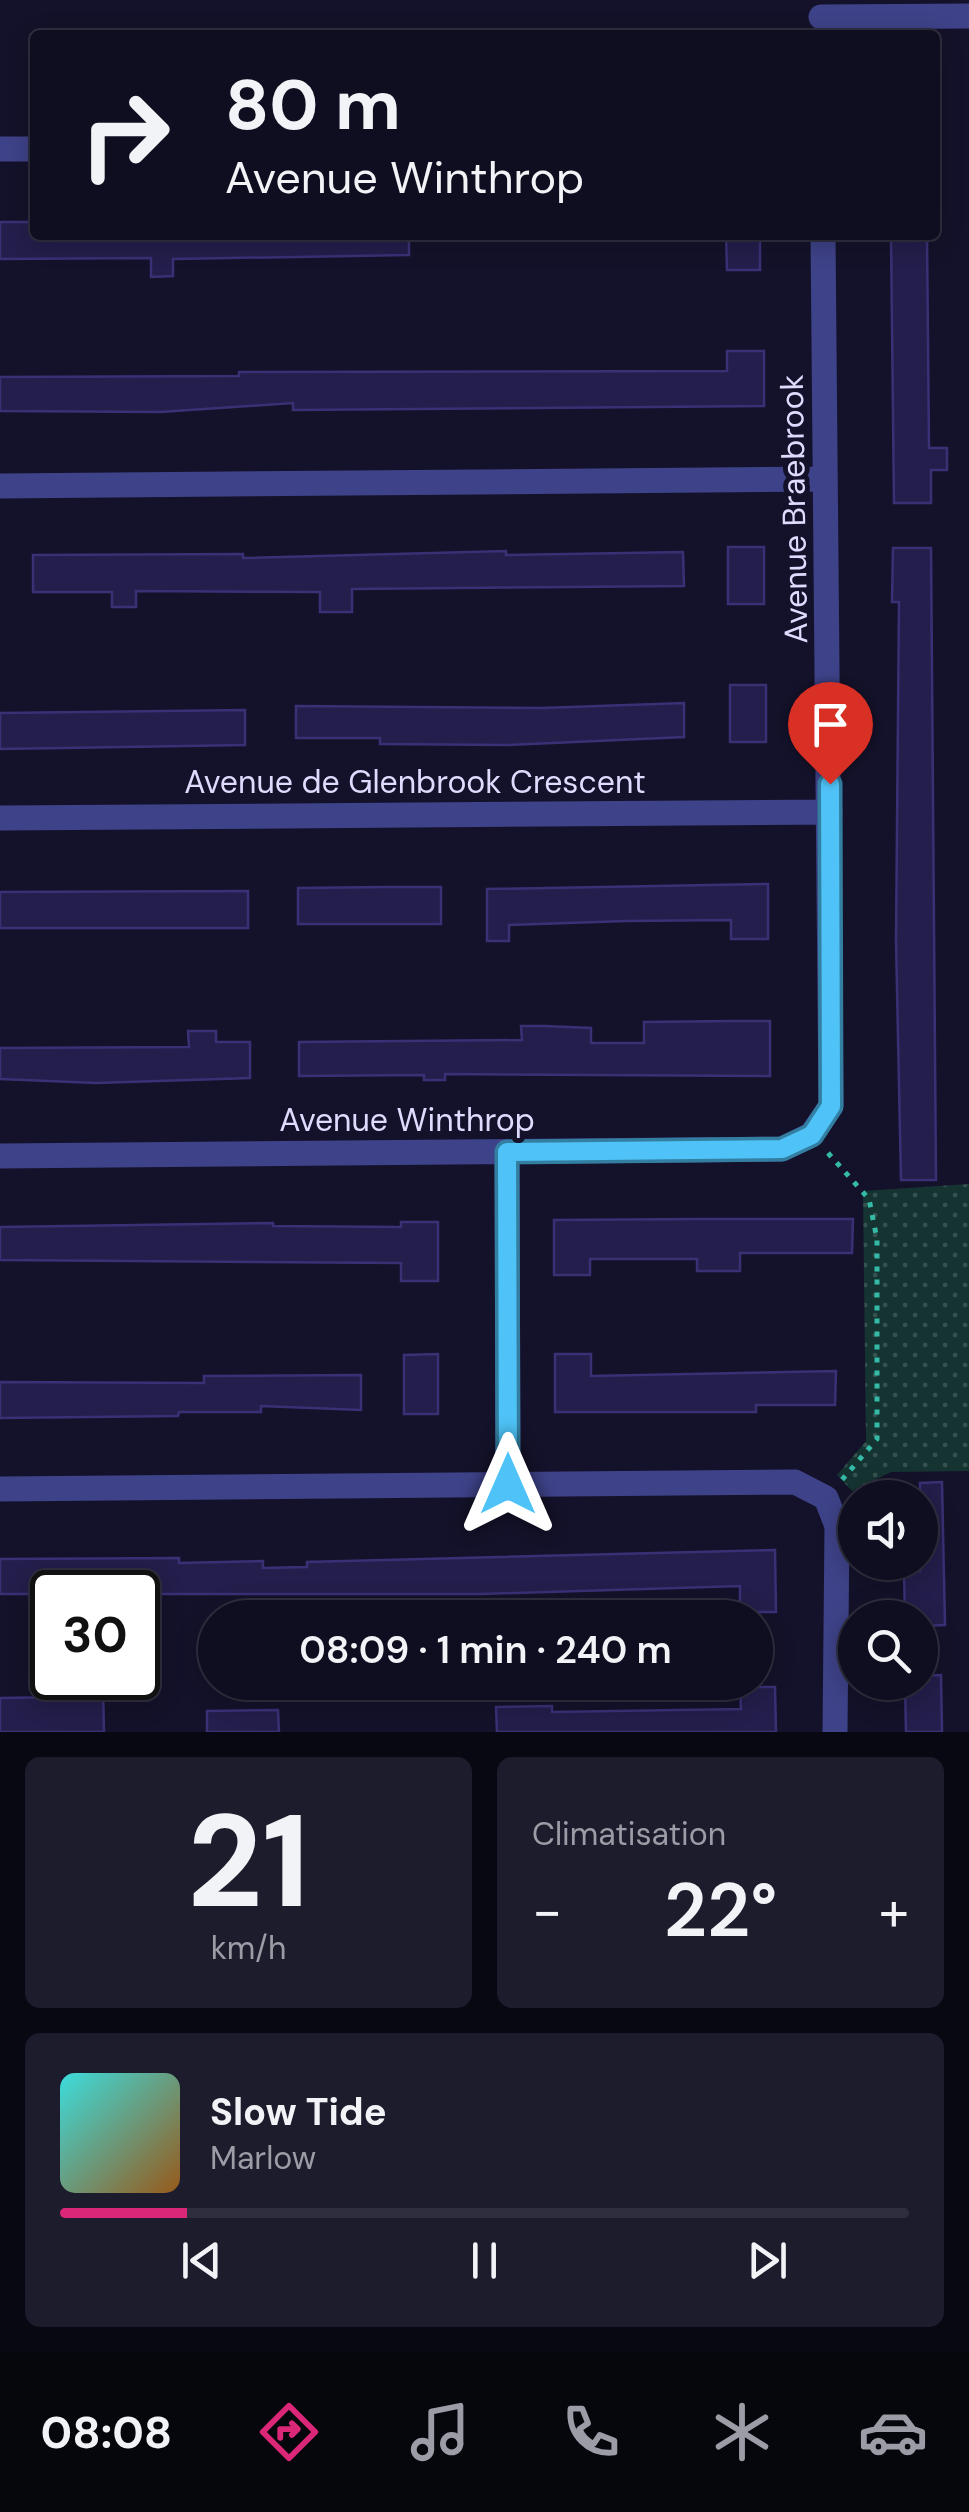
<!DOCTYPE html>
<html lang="fr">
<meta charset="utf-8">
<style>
body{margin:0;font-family:"DM Sans",sans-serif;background:#1d1c2d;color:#f1f3f6;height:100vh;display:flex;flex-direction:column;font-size:38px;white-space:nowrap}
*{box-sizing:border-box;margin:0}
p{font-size:32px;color:#9b9ca5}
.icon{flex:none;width:55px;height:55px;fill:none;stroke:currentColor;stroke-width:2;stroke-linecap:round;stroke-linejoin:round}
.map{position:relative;height:1732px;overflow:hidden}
.details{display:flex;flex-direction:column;gap:25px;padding:25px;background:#080812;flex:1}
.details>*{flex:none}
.hud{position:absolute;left:30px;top:30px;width:910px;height:210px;border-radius:10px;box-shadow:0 5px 25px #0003,0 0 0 2px #2f2e3e;background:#0f0e20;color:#f1f3f6;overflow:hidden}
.controls{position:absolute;left:838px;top:1480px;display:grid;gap:20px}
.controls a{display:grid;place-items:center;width:100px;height:100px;border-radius:50%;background:#0f0e20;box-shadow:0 5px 25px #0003,0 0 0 2px #2f2e3e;font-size:50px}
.speed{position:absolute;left:30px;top:1570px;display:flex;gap:20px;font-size:50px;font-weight:700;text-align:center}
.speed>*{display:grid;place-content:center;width:130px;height:130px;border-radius:50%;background:#0f0e20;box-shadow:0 5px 25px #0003,0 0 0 2px #2f2e3e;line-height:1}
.speed .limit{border:5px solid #111;border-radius:15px;background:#fff;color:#111}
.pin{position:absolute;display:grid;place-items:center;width:85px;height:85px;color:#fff;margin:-102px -42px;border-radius:50% 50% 50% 0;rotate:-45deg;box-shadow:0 0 10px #0007}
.pin .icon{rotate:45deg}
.me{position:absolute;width:110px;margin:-55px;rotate:0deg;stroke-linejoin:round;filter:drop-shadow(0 0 8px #0008)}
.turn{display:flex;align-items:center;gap:35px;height:210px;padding:0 30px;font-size:45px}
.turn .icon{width:130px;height:130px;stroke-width:2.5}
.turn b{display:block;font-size:70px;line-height:85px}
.big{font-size:75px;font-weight:600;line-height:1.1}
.details .tile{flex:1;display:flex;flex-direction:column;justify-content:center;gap:15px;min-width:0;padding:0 35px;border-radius:15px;background:#1d1c2d}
.details .dial{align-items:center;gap:0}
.dial b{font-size:130px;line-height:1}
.song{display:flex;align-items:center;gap:30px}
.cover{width:120px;height:120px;border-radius:15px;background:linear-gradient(135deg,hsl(180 70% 55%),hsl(30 70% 35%))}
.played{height:10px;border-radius:5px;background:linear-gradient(90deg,#db2777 15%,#2f2e3e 15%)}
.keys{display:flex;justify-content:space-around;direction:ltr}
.heat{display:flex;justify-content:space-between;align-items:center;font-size:55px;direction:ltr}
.details .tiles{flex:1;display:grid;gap:25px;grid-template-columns:1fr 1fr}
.tile:last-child{grid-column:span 2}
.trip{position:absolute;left:198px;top:1600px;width:575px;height:100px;border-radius:50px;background:#0f0e20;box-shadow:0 5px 25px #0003,0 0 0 2px #2f2e3e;font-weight:600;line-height:100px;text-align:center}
.dock{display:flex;height:160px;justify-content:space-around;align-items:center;background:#06060d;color:#9b9ca5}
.dock .icon{width:70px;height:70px}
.dock .active{color:#db2777}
.dock b{font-size:45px;color:#f1f3f6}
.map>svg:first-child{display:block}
</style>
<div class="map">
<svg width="969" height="1732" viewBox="0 0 969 1732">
<defs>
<pattern id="park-dots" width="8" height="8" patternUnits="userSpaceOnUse" patternTransform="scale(2.5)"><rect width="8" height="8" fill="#153431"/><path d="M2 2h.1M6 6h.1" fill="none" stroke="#375150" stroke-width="1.8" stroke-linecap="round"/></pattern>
</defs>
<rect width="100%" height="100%" fill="#14122a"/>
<!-- park -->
<path fill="url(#park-dots)" d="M 969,1184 L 969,1471 L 891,1472 L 852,1491 L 837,1475 L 866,1441 L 863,1191 Z"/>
<!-- building -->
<path fill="#231e4b" stroke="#393176" stroke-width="2.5" d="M 0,222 L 35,222 L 35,235 L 409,235 L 409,255 L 173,259 L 173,276 L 151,277 L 151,258 L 0,259 Z
M 726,235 L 760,235 L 760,270 L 727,270 Z
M 891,235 L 927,235 L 929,448 L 947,448 L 947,470 L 931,470 L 931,503 L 894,503 Z
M 727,351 L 764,351 L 764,406 L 293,410 L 293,403 L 160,412 L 0,411 L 0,377 L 239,376 L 239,372 L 260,372 L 727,371 Z
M 728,547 L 764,547 L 764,604 L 728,604 Z
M 893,548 L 931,548 L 936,1180 L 901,1180 L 896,941 L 899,602 L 892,602 Z
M 506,551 L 506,555 L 683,552 L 684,586 L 352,589 L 352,612 L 320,612 L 320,592 L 136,591 L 136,607 L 112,607 L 112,592 L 33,592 L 33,555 L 243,554 L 243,558 Z
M 730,685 L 766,685 L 766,742 L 730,742 Z
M 684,703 L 684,737 L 508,745 L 380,744 L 380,738 L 296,738 L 296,706 L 541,708 Z
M 245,710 L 245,745 L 0,749 L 0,713 Z
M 768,884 L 768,939 L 731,939 L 731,920 L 626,921 L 509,925 L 509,941 L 487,941 L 487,889 Z
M 386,887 L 441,887 L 441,924 L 298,924 L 298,888 Z
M 248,891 L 248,928 L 0,928 L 0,892 Z
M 733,1021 L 770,1021 L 770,1076 L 445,1074 L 445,1080 L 424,1080 L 424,1075 L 299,1076 L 299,1042 L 522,1040 L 521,1026 L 544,1026 L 591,1028 L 591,1043 L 644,1043 L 644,1022 Z
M 188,1031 L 216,1031 L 216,1042 L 250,1042 L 250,1078 L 96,1083 L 0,1079 L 0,1048 L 189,1047 Z
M 698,1219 L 853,1219 L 852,1253 L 740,1253 L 740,1271 L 697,1271 L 697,1259 L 590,1259 L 590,1275 L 554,1275 L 554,1220 Z
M 401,1222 L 438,1222 L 438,1281 L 401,1281 L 401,1263 L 0,1260 L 0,1227 L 273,1223 L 273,1226 L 401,1227 Z
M 438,1354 L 438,1414 L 404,1414 L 404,1355 Z
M 555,1354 L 591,1354 L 591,1376 L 836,1371 L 835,1405 L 756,1405 L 756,1412 L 555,1412 Z
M 361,1375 L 361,1410 L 261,1406 L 261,1412 L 179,1412 L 178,1416 L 0,1418 L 0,1382 L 204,1383 L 204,1376 Z
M 942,1482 L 945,1625 L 920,1626 L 920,1618 L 905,1618 L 904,1571 L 920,1571 L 920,1483 Z
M 775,1550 L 776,1612 L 740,1612 L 740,1586 L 481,1594 L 0,1594 L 0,1559 L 179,1558 L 179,1563 L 263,1561 L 263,1568 L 307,1567 L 307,1562 Z
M 941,1675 L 942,1732 L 906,1732 L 905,1682 L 920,1682 L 920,1676 Z
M 103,1686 L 104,1732 L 0,1732 L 0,1698 L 70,1697 L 70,1687 Z
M 740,1687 L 775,1687 L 776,1732 L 497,1732 L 496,1707 L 552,1706 L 552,1712 L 741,1709 Z
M 278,1710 L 279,1732 L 207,1732 L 207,1711 Z"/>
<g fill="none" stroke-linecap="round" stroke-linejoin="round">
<!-- path -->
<path stroke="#34baa6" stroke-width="5" stroke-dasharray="5 8" stroke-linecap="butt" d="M 828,1153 L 869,1199 L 877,1239 L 877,1439 L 841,1481"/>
<!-- minor -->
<path stroke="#3e4288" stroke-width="25" d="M 821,17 L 969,16
M 0,149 L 35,149
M 0,486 L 825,479
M 0,818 L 830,812
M 507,1152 L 508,1484
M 0,1156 L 782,1149 L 811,1135 L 831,1106 L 823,235
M 0,1489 L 795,1482 L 826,1498 L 837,1526 L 835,1732"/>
</g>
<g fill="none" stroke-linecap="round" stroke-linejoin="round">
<!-- route casing -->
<g stroke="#337fa1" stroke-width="25">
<path id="route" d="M 508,1484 L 507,1152 L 782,1149 L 812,1135 L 831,1106 L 830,784"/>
</g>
<!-- route -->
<use href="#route" stroke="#4fc3f7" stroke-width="18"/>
</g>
<g text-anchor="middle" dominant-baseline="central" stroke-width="10" stroke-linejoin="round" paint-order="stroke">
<!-- street labels -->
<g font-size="32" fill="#dddcfe" stroke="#14122a">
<text transform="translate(794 509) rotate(-91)">Avenue Braebrook</text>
<text x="415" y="782">Avenue de Glenbrook Crescent</text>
<text x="407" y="1120">Avenue Winthrop</text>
</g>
</g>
</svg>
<div class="controls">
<a><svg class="icon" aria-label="sound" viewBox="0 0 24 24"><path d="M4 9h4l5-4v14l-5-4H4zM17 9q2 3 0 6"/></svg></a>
<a><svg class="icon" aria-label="search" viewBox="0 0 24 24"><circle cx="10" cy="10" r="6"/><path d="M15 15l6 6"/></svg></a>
</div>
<div class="speed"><div class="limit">30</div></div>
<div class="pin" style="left:830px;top:784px;background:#d93025"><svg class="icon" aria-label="arrive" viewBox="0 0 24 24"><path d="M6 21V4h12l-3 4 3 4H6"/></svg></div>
<svg class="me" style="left:508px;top:1484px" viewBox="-20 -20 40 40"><path d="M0-17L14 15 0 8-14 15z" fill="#4fc3f7" stroke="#fff" stroke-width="4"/></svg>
<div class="trip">08:09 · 1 min · 240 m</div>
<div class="hud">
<div class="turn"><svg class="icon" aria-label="right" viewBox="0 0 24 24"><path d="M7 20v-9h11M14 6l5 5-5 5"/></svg><div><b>80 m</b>Avenue Winthrop</div></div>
</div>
</div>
<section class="details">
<div class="tiles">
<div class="tile dial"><b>21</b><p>km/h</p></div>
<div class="tile"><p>Climatisation</p>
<div class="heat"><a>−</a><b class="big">22°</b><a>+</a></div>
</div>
<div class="tile">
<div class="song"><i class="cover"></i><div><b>Slow Tide</b><p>Marlow</p></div></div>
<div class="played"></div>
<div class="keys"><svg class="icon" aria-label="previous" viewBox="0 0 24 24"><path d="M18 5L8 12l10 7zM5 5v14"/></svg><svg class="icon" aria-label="pause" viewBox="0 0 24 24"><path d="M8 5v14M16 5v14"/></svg><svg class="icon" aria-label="next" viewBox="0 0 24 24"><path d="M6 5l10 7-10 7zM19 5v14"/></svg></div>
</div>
</div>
</section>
<nav class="dock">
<b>08:08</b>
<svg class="icon active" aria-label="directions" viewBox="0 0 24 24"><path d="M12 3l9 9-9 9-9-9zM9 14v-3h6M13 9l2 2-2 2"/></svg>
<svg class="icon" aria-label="music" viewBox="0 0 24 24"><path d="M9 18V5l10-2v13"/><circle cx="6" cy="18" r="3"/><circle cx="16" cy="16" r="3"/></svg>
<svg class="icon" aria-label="phone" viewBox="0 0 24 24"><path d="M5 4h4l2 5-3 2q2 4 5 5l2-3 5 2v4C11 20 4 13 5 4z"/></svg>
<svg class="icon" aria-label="climate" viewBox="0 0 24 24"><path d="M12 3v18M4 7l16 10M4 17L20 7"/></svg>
<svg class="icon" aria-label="car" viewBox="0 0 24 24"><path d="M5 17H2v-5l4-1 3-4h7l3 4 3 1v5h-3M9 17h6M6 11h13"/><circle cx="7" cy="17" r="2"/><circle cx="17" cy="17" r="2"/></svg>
</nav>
